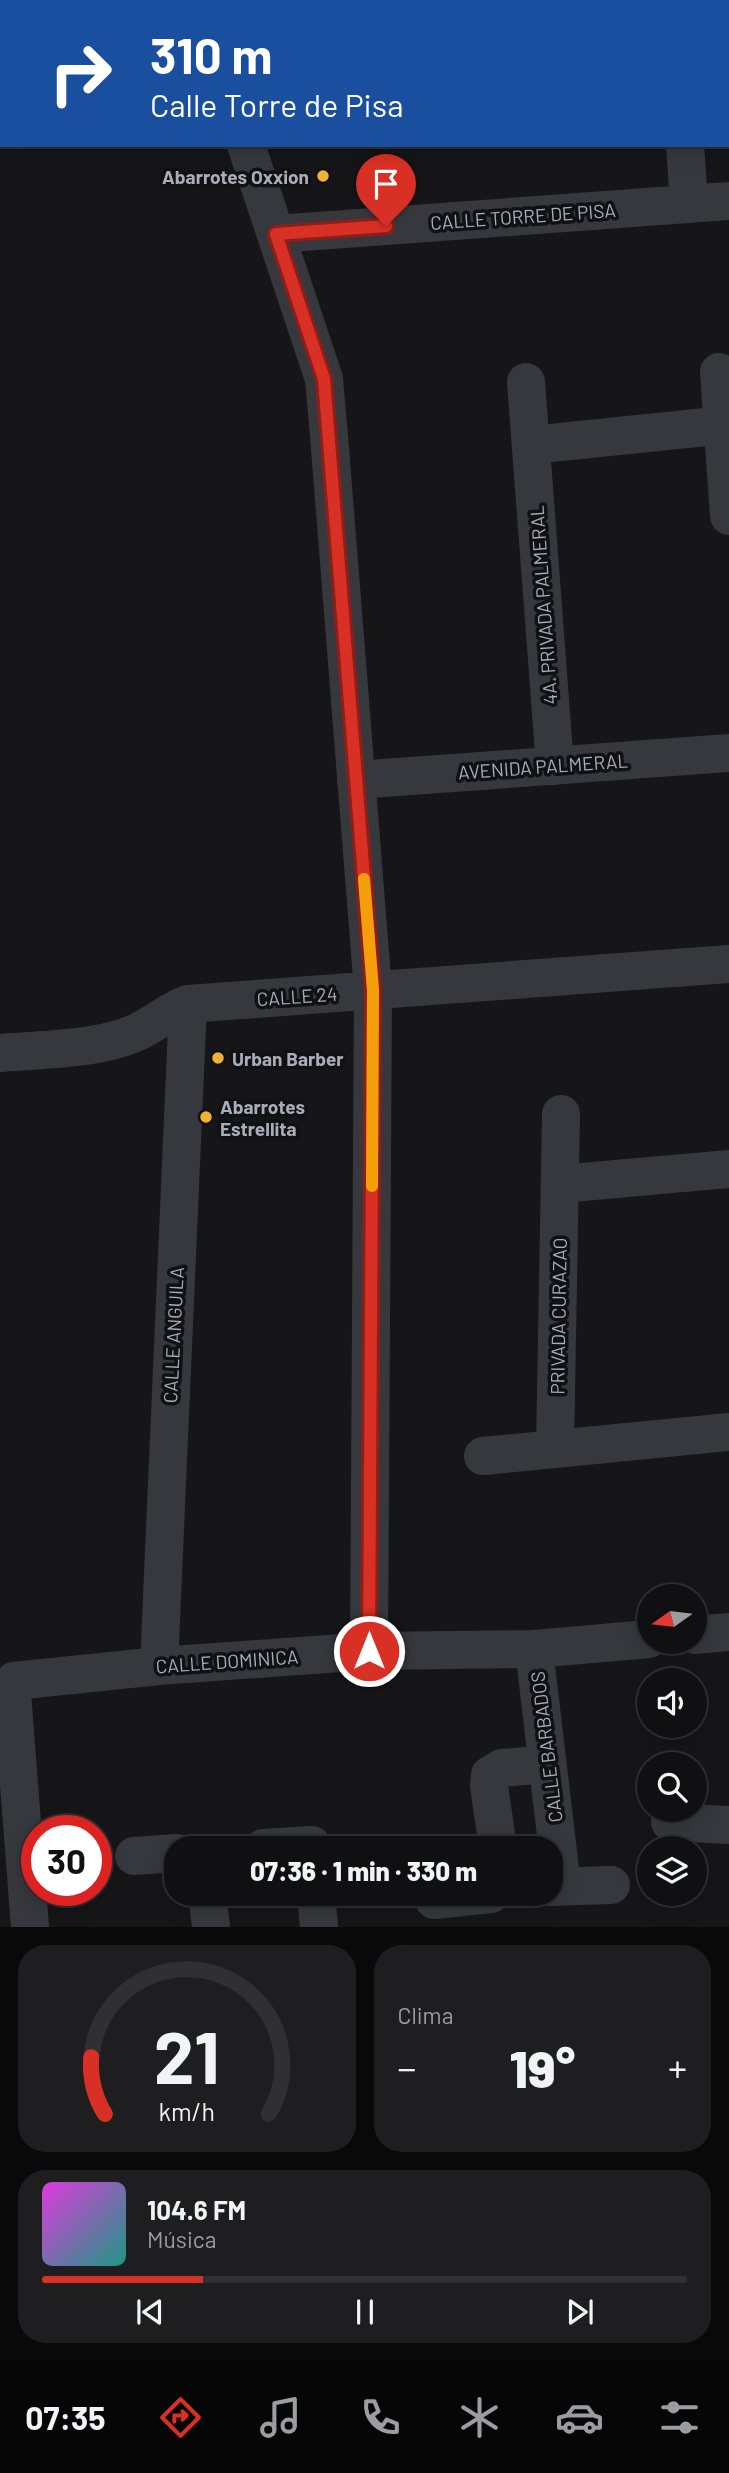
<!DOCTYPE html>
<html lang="es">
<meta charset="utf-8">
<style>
body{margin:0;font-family:Barlow,sans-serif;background:#1e1e20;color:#f1f3f6;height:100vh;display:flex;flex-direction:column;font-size:26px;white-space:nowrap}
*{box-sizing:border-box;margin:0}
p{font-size:23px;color:#9c9d9f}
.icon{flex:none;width:38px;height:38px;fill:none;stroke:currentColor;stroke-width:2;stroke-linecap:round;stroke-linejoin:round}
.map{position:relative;height:1927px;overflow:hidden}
.drawer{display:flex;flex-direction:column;gap:18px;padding:18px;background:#09090a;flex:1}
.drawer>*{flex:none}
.hud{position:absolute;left:0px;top:0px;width:730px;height:147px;box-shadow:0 4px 18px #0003,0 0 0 2px #303032;background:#1a4fa0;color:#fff;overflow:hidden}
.needle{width:46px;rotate:256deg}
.tools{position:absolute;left:637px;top:1584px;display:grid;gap:14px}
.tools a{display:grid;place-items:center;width:70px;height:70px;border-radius:50%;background:#101012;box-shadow:0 4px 18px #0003,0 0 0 2px #303032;font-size:35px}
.speed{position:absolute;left:21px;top:1815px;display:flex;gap:14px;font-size:35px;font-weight:700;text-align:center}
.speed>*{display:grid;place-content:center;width:91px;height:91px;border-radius:50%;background:#101012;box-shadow:0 4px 18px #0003,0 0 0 2px #303032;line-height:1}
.speed .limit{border:10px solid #d22;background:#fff;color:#111}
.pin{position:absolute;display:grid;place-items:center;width:60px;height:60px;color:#fff;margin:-72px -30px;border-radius:50% 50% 50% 0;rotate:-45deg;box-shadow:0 0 7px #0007}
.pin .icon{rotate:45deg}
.me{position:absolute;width:77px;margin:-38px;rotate:0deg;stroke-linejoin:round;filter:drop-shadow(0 0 5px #0008)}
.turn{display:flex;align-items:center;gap:24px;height:147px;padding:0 35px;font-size:32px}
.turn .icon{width:91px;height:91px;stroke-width:2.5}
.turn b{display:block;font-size:49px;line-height:60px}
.big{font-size:52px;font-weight:800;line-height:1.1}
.drawer .widget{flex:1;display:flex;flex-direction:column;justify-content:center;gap:10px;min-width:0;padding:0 24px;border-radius:28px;background:#1e1e20}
.drawer .dial{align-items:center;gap:0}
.dial svg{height:182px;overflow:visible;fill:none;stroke:#303032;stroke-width:7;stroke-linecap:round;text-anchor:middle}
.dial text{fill:#f1f3f6;stroke:none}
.song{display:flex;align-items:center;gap:21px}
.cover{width:84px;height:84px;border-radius:10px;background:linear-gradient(135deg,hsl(300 70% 55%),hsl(170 70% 35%))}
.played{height:7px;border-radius:4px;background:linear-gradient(90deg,#d93025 25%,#303032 25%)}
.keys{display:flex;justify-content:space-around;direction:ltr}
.heat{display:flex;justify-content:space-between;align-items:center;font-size:38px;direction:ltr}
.drawer .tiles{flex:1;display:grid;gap:18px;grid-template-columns:1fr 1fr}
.widget:last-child{grid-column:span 2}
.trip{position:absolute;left:164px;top:1836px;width:399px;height:70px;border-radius:28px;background:#101012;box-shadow:0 4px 18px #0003,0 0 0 2px #303032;font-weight:800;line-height:70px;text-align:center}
.tabs{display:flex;height:112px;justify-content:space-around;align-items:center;background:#060607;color:#9c9d9f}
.tabs .icon{width:49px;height:49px}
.tabs .on{color:#d93025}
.tabs b{font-size:32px;color:#f1f3f6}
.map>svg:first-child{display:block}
</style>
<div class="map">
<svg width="729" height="1927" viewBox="0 0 729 1927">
<rect width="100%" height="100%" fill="#161618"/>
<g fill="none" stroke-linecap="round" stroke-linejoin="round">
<!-- minor -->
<path stroke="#37383d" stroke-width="38" d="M 201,0 L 201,2
M 676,0 L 677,2
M 728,6 L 729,6
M 246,145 L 324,379 L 329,436 L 373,990 L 369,1651
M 685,145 L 689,204
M 276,234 L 729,201
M 719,372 L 729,516
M 526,382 L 555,766
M 531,445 L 706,427 L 722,422
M 356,780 L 729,753
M 0,1053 C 39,1050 100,1049 135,1033 C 154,1025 168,1011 188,1004 L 729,964
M 560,1184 L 729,1169
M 555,1449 L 561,1114
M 483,1456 L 729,1432
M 695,1635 L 729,1632
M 534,1649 L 562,1886
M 159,1666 L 188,1004
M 670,1822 L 729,1825
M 263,1848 L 312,1845 L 313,1848
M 498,1848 L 489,1786 L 490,1775 L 502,1768 L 547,1764
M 134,1856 L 177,1853
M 551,1887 L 611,1885
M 207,1894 L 211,1927
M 316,1894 L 319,1927
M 434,1900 L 491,1894
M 30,1927 L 12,1693 L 14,1681 L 159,1666 L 369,1651 L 534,1649 L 649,1639"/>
</g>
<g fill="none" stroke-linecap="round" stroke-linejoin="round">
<!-- route casing -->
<g stroke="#8d1f18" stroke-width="18">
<path id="route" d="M 369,1651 L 373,990 L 324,379 L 276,234 L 386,226"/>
</g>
<!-- route -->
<use href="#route" stroke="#d93025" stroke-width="12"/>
<!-- slow -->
<path stroke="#f59e0b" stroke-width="12" d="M 364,879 L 373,990 L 372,1186"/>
</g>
<!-- markers -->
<g fill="#f2b134" stroke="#111113" stroke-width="2.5">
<circle cx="323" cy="176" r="7"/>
<circle cx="218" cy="1058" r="7"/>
<circle cx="206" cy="1117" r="7"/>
</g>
<g text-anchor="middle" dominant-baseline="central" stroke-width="7" stroke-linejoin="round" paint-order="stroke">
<!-- poi labels -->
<g font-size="19" font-weight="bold" fill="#a8adb8" stroke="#111113" text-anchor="start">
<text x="309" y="176" text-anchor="end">Abarrotes Oxxion</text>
<text x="232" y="1058">Urban Barber</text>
<text x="220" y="1106">Abarrotes<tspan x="220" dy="22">Estrellita</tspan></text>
</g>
<!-- street labels -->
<g font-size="19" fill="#a8adb8" stroke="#111113">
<text transform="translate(523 216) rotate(-4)">CALLE TORRE DE PISA</text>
<text transform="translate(543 605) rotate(-94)">4A. PRIVADA PALMERAL</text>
<text transform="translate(543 766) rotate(-4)">AVENIDA PALMERAL</text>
<text transform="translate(297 996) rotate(-4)">CALLE 24</text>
<text transform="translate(558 1316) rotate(-89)">PRIVADA CURAZAO</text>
<text transform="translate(173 1335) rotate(-87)">CALLE ANGUILA</text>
<text transform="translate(227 1661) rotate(-4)">CALLE DOMINICA</text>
<text transform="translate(546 1747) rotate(-97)">CALLE BARBADOS</text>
</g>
</g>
</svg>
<div class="tools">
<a><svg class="needle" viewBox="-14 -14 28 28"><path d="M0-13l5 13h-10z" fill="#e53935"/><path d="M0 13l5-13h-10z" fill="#9c9d9f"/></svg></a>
<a><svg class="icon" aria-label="sound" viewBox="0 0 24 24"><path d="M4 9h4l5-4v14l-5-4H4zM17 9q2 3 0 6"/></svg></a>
<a><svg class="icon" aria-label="search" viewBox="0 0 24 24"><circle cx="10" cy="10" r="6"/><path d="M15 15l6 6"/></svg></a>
<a><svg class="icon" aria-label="layers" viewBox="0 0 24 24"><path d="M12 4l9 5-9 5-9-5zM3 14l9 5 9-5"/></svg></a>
</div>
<div class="speed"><div class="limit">30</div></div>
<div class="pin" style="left:386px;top:226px;background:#d93025"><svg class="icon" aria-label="arrive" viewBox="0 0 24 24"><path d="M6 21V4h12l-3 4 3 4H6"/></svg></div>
<svg class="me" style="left:369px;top:1651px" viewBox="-20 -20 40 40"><circle r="17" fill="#d93025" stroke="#fff" stroke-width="3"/><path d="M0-11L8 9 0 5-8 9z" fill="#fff"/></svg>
<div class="trip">07:36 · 1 min · 330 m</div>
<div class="hud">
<div class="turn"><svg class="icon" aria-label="right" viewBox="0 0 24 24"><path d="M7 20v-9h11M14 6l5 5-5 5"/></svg><div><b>310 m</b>Calle Torre de Pisa</div></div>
</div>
</div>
<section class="drawer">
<div class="tiles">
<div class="widget dial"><svg viewBox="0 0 100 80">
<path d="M14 69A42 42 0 1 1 86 69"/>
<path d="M14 69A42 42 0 0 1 8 44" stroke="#d93025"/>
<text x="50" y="56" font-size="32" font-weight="700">21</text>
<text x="50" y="72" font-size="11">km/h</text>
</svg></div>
<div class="widget"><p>Clima</p>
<div class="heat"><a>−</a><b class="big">19°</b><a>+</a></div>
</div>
<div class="widget">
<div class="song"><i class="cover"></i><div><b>104.6 FM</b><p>Música</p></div></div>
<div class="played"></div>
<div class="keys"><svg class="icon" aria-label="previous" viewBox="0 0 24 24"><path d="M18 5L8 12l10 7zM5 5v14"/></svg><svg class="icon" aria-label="pause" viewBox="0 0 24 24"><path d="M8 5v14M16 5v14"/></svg><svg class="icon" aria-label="next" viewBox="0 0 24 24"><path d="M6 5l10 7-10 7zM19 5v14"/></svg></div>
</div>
</div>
</section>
<nav class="tabs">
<b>07:35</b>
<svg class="icon on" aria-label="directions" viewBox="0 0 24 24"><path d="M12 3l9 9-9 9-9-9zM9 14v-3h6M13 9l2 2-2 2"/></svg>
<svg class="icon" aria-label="music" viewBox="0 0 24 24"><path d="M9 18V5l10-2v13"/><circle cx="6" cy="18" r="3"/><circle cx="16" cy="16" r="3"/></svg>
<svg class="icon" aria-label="phone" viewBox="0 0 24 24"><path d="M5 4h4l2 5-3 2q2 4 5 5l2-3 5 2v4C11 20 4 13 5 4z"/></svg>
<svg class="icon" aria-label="climate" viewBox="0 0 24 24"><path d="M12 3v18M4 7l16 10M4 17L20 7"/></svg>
<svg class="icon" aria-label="car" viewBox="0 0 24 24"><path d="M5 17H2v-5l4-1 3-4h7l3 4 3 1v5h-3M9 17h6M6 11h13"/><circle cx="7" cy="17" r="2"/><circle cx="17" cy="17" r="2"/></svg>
<svg class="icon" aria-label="filters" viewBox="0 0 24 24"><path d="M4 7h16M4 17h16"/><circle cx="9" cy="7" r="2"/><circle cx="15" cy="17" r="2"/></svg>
</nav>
